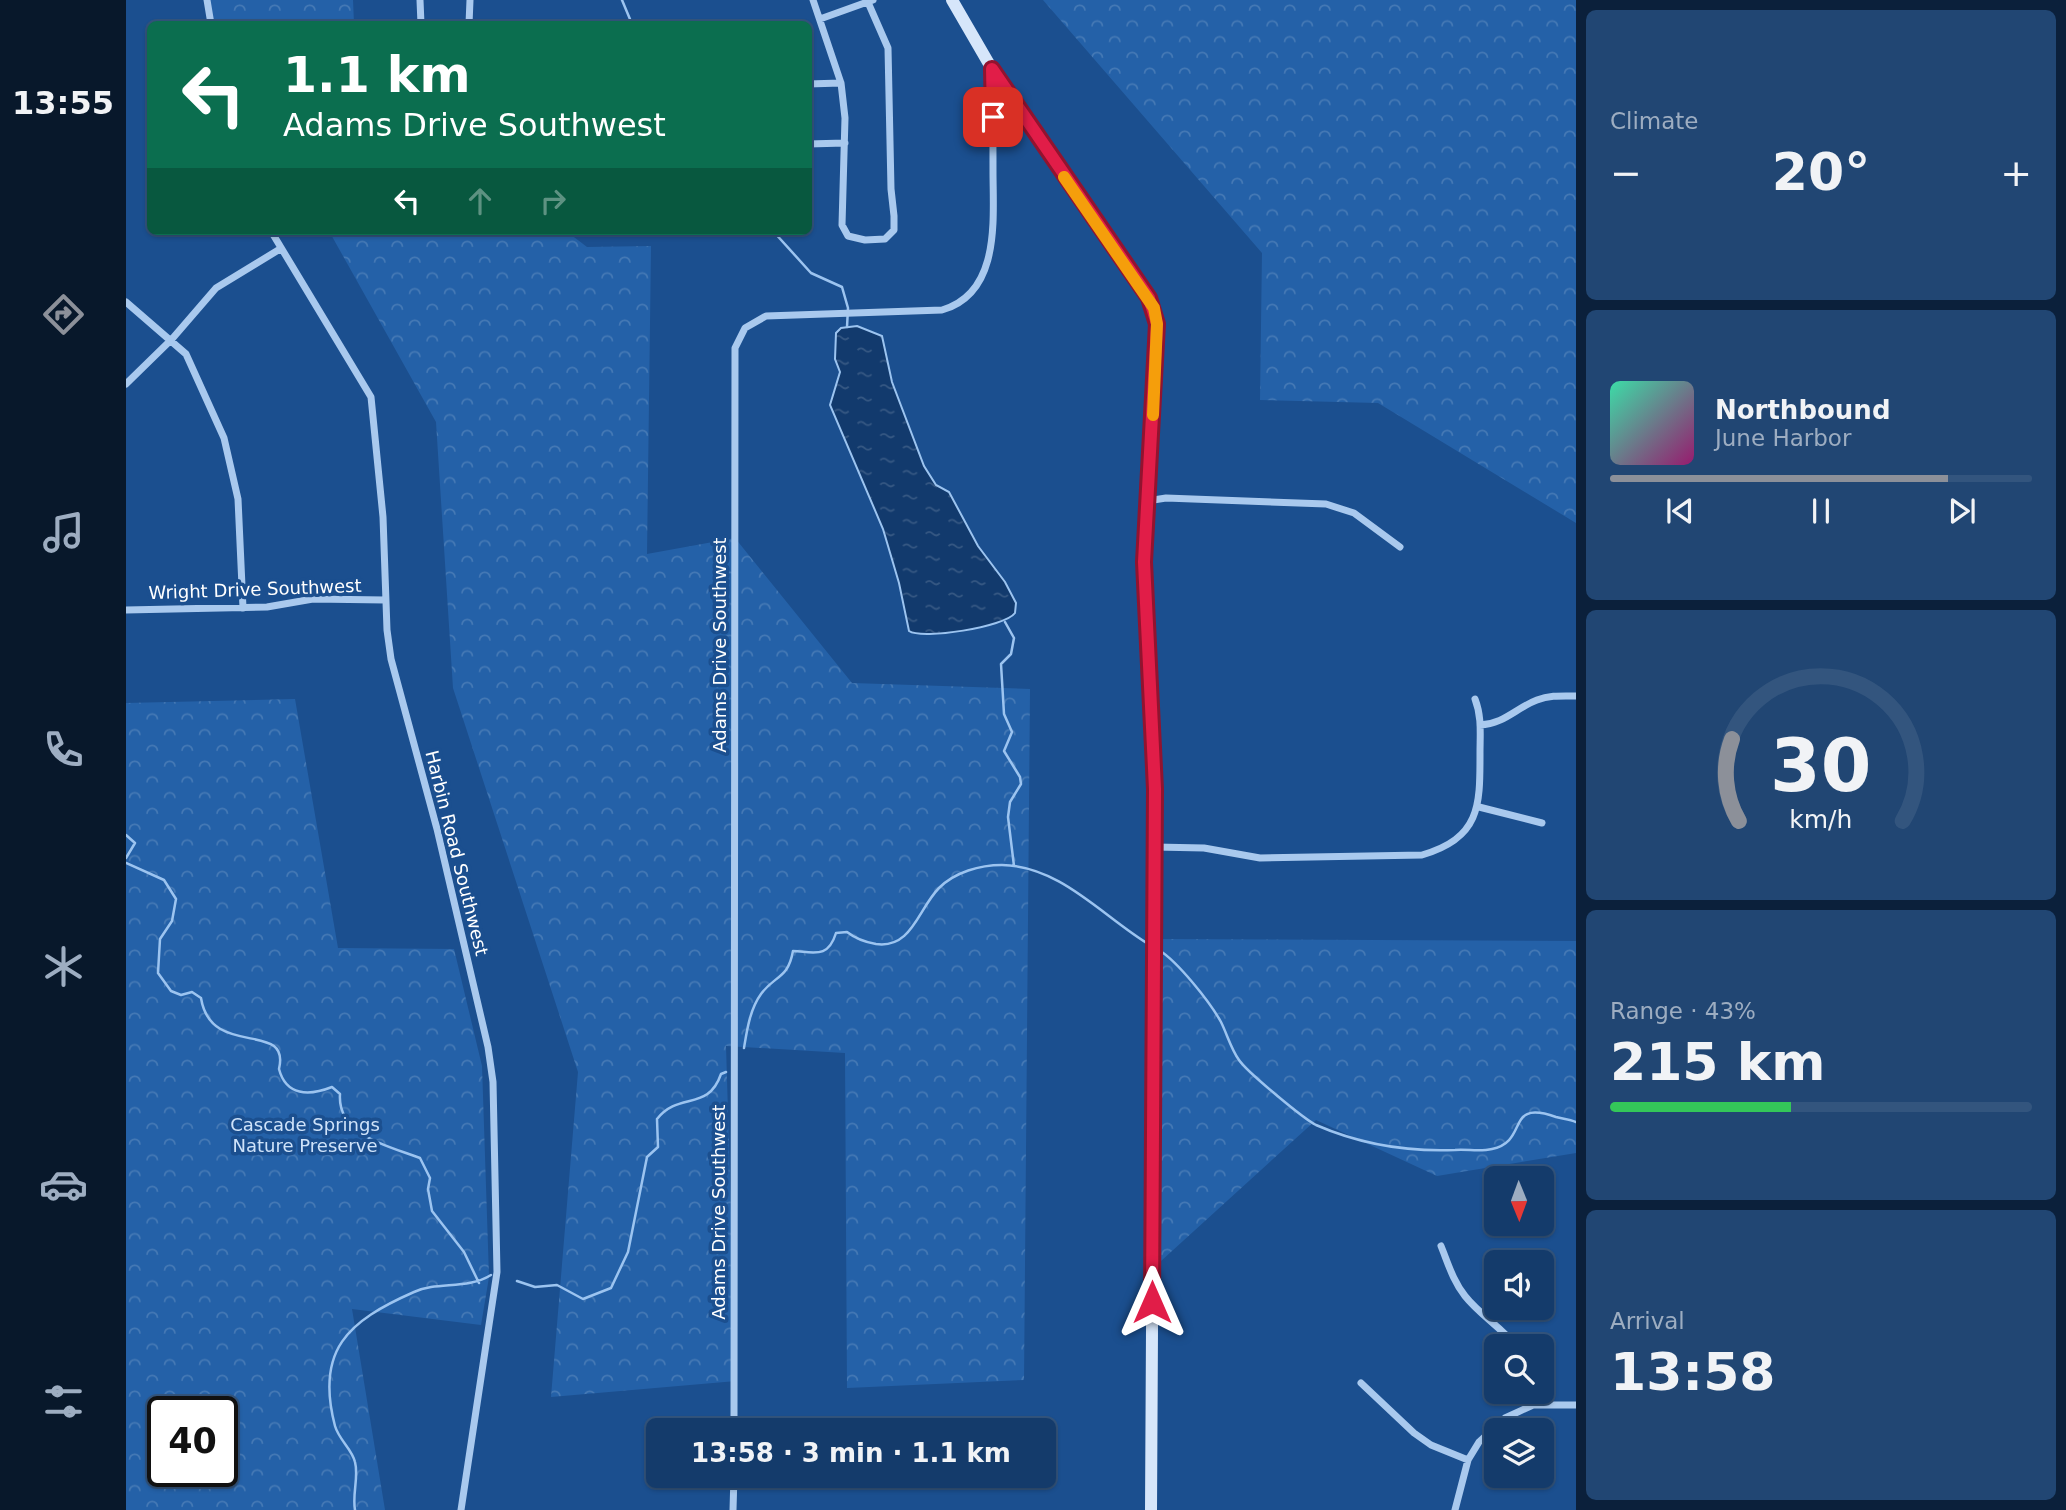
<!DOCTYPE html>
<meta charset="utf-8">
<style>
body{margin:0;font-family:"DejaVu Sans",sans-serif;background:#214673;color:#f1f3f6;height:100vh;display:flex;flex-direction:column;font-size:26px;white-space:nowrap}
*{box-sizing:border-box;margin:0}
p{font-size:23px;color:#9dadc1}
.icon{flex:none;width:38px;height:38px;fill:none;stroke:currentColor;stroke-width:2;stroke-linecap:round;stroke-linejoin:round}
.map{position:relative;flex:1;overflow:hidden}
.side{display:flex;flex-direction:column;gap:10px;padding:10px;background:#0b203b;width:490px}
.side>*{flex:none}
.hud{position:absolute;left:21px;top:21px;width:665px;height:214px;border-radius:10px;box-shadow:0 2px 5px #0004,0 0 0 2px #33557e;background:#0b6e4f;color:#fff;overflow:hidden}
.needle{width:46px;rotate:179deg}
.tools{position:absolute;left:1358px;top:1166px;display:grid;gap:14px}
.tools a{display:grid;place-items:center;width:70px;height:70px;border-radius:10px;background:#143b6b;box-shadow:0 2px 5px #0004,0 0 0 2px #33557e;font-size:35px}
.speed{position:absolute;left:21px;top:1396px;display:flex;gap:14px;font-size:35px;font-weight:700;text-align:center}
.speed>*{display:grid;place-content:center;width:91px;height:91px;border-radius:50%;background:#143b6b;box-shadow:0 2px 5px #0004,0 0 0 2px #33557e;line-height:1}
.speed .limit{border:4px solid #111;border-radius:10px;background:#fff;color:#111}
.pin{position:absolute;display:grid;place-items:center;width:60px;height:60px;color:#fff;margin:-30px;border-radius:14px;box-shadow:0 4px 10px #0006}
.me{position:absolute;width:77px;margin:-38px;rotate:0deg;stroke-linejoin:round;filter:drop-shadow(0 0 5px #0008)}
.turn{display:flex;align-items:center;gap:24px;height:147px;padding:0 21px;font-size:32px}
.turn .icon{width:91px;height:91px;stroke-width:2.5}
.turn b{display:block;font-size:49px;line-height:60px}
.lanes{display:flex;align-items:center;height:66px;padding:0 21px;background:#0003;justify-content:center;gap:35px;direction:ltr}
.lanes .off{opacity:.35}
.big{font-size:52px;font-weight:800;line-height:1.1}
.side .widget{flex:1;display:flex;flex-direction:column;justify-content:center;gap:10px;min-width:0;padding:0 24px;border-radius:10px;background:#214673}
.side .dial{align-items:center;gap:0}
.dial svg{height:182px;overflow:visible;fill:none;stroke:#33557e;stroke-width:7;stroke-linecap:round;text-anchor:middle}
.dial text{fill:#f1f3f6;stroke:none}
.song{display:flex;align-items:center;gap:21px}
.cover{width:84px;height:84px;border-radius:10px;background:linear-gradient(135deg,hsl(160 70% 55%),hsl(320 70% 35%))}
.played{height:7px;border-radius:4px;background:linear-gradient(90deg,#8c9099 80%,#33557e 80%)}
.keys{display:flex;justify-content:space-around;direction:ltr}
.heat{display:flex;justify-content:space-between;align-items:center;font-size:38px;direction:ltr}
.charge{height:10px;border-radius:5px;background:linear-gradient(90deg,#34c759 43%,#33557e 0)}
.trip{position:absolute;left:520px;top:1418px;width:410px;height:70px;border-radius:10px;background:#143b6b;box-shadow:0 2px 5px #0004,0 0 0 2px #33557e;font-weight:800;line-height:70px;text-align:center}
main{display:flex;flex:1;min-height:0}
.menu{display:flex;flex-direction:column;width:126px;justify-content:space-around;align-items:center;background:#08182b;color:#9dadc1}
.menu .icon{width:49px;height:49px}
.menu .selected{color:#8c9099}
.menu b{font-size:32px;color:#f1f3f6}
.map>svg:first-child{display:block}
</style>
<main>
<nav class="menu">
<b>13:55</b>
<svg class="icon selected" aria-label="directions" viewBox="0 0 24 24"><path d="M12 3l9 9-9 9-9-9zM9 14v-3h6M13 9l2 2-2 2"/></svg>
<svg class="icon" aria-label="music" viewBox="0 0 24 24"><path d="M9 18V5l10-2v13"/><circle cx="6" cy="18" r="3"/><circle cx="16" cy="16" r="3"/></svg>
<svg class="icon" aria-label="phone" viewBox="0 0 24 24"><path d="M5 4h4l2 5-3 2q2 4 5 5l2-3 5 2v4C11 20 4 13 5 4z"/></svg>
<svg class="icon" aria-label="climate" viewBox="0 0 24 24"><path d="M12 3v18M4 7l16 10M4 17L20 7"/></svg>
<svg class="icon" aria-label="car" viewBox="0 0 24 24"><path d="M5 17H2v-5l4-1 3-4h7l3 4 3 1v5h-3M9 17h6M6 11h13"/><circle cx="7" cy="17" r="2"/><circle cx="17" cy="17" r="2"/></svg>
<svg class="icon" aria-label="filters" viewBox="0 0 24 24"><path d="M4 7h16M4 17h16"/><circle cx="9" cy="7" r="2"/><circle cx="15" cy="17" r="2"/></svg>
</nav>
<div class="map">
<svg width="1450" height="1510" viewBox="0 0 1450 1510">
<defs>
<pattern id="forest-crowns" width="20" height="18" patternUnits="userSpaceOnUse" patternTransform="scale(1.75)"><rect width="20" height="18" fill="#2461a8"/><path d="M2 6a3 3 0 1 1 6 0M12 15a3 3 0 1 1 6 0" fill="none" stroke="#4579b5"/></pattern>
<pattern id="water-ripples" width="26" height="14" patternUnits="userSpaceOnUse" patternTransform="scale(1.75)"><rect width="26" height="14" fill="#123a6d"/><path d="M2 4q2-2 4 0t4 0M15 11q2-2 4 0t4 0" fill="none" stroke="#365883"/></pattern>
</defs>
<rect width="100%" height="100%" fill="#1b4f8f"/>
<!-- forest -->
<path fill="url(#forest-crowns)" fill-rule="evenodd" d="M 80,0 L 227,0 L 228,24 L 84,24 Z
M 917,0 L 1450,0 L 1450,523 L 1252,403 L 1134,400 L 1136,253 Z
M 203,231 L 440,231 L 461,247 L 525,246 L 521,554 L 609,538 L 726,683 L 904,689 L 898,1380 L 721,1388 L 719,1053 L 600,1046 L 610,1381 L 425,1397 L 452,1072 L 327,688 L 310,422 Z
M 169,699 L 212,948 L 328,949 L 356,1066 L 363,1277 L 355,1325 L 226,1309 L 259,1510 L 0,1510 L 0,703 ZM 96,1412 L 96,1472 L 37,1472 L 37,1412 Z
M 1022,939 L 1450,941 L 1450,1153 L 1311,1176 L 1190,1120 L 1035,1261 L 1023,1152 Z"/>
<!-- water -->
<path fill="url(#water-ripples)" stroke="#9cc4f0" stroke-width="2" d="M 731,326 L 756,336 L 766,382 L 798,466 L 810,485 L 823,492 L 852,546 L 879,582 L 890,603 L 889,613 C 879,627 796,640 783,631 L 773,583 L 757,529 L 704,405 L 714,372 L 709,359 L 710,333 L 715,328 Z"/>
<g fill="none" stroke-linecap="round" stroke-linejoin="round">
<!-- stream -->
<path stroke="#9cc4f0" stroke-width="2.5" d="M 496,0 L 506,24
M 647,231 L 685,273 L 716,287 L 722,308 L 721,327
M 879,622 L 888,638 L 885,654 L 875,664 L 878,714 L 886,732 L 878,751 L 894,777 L 895,784 L 884,802 L 882,817 L 888,866
M 0,835 L 9,843 L 0,858
M 0,863 L 38,880 L 50,899 L 46,921 L 34,939 L 32,973 L 45,991 L 55,995 L 66,992 L 75,998 C 85,1060 165,1019 153,1069 C 160,1096 183,1096 206,1087 L 214,1094 C 211,1136 263,1146 294,1158 L 304,1178 L 302,1189 L 306,1211 L 338,1252 L 353,1283
M 1033,950 C 1052,962 1084,1002 1095,1022 C 1101,1034 1105,1049 1113,1060 C 1121,1072 1178,1119 1190,1125 C 1236,1145 1280,1152 1329,1150 C 1342,1149 1354,1152 1366,1149 C 1404,1141 1378,1099 1430,1117 C 1437,1119 1443,1119 1450,1122
M 618,1048 C 621,1030 624,1009 635,994 C 649,975 662,979 667,951 C 688,952 702,959 710,933 L 721,932 C 730,939 738,942 750,944 C 786,949 792,909 813,888 C 829,872 854,865 876,865 C 935,866 977,917 1024,945
M 391,1281 L 409,1287 L 431,1285 L 457,1299 L 485,1288 L 502,1252 L 521,1157 L 532,1147 L 531,1119 C 553,1091 582,1112 595,1074 L 600,1072
M 229,1510 C 226,1494 233,1477 229,1462 C 226,1449 213,1440 209,1426 C 189,1350 222,1321 288,1292 C 312,1281 341,1290 365,1275"/>
<!-- street -->
<path stroke="#a9c9ee" stroke-width="7" d="M 81,0 L 85,24
M 294,0 L 295,24
M 687,0 L 715,83 L 719,118 L 716,225 L 722,236 L 739,240 L 759,239 L 768,230 L 768,216 L 765,189 L 762,48 L 741,0
M 694,19 L 747,0
M 343,24 L 344,0
M 682,84 L 715,83
M 682,144 L 719,143
M 145,231 L 245,397 L 257,517 L 261,630 L 265,659 L 311,829 L 362,1047 L 367,1082 L 371,1272 L 335,1510
M 0,302 L 60,354 L 98,438 L 112,499 L 117,608
M 0,384 L 46,339 L 90,288 L 154,249
M 1021,501 L 1040,498 L 1200,504 L 1228,513 L 1274,547
M 0,610 L 141,607 L 187,599 L 259,600
M 1354,725 C 1378,724 1390,708 1411,700 C 1424,695 1436,696 1450,696
M 1353,807 L 1416,823
M 1029,847 L 1078,848 L 1134,858 L 1296,855 C 1355,838 1354,805 1354,753 C 1354,734 1356,717 1349,699
M 1315,1246 C 1322,1263 1327,1281 1339,1296 C 1354,1315 1375,1327 1390,1346
M 1235,1383 L 1288,1433 L 1305,1445 L 1342,1460
M 1405,1391 L 1407,1405
M 608,1430 L 609,348 L 619,328 L 640,316 L 816,310 C 875,293 867,219 867,171 C 867,139 867,106 866,74
M 607,1510 L 608,1475
M 1329,1510 L 1342,1460 L 1353,1442 L 1379,1418 L 1407,1405 L 1450,1405"/>
<!-- secondary -->
<path stroke="#d6e6fa" stroke-width="12" d="M 826,0 L 866,69 L 1023,297 L 1031,324 L 1018,562 L 1029,789 L 1025,1510"/>
</g>
<g fill="none" stroke-linecap="round" stroke-linejoin="round">
<!-- route casing -->
<g stroke="#92132f" stroke-width="18">
<path id="route" d="M 867,117 L 866,69 L 1023,298 L 1031,324 L 1018,562 L 1029,789 L 1026,1302"/>
</g>
<!-- route -->
<use href="#route" stroke="#e11d48" stroke-width="12"/>
<!-- slow -->
<path stroke="#f59e0b" stroke-width="12" d="M 938,177 L 1028,308 L 1031,324 L 1027,415"/>
</g>
<g text-anchor="middle" dominant-baseline="central" stroke-width="7" stroke-linejoin="round" paint-order="stroke">
<!-- street labels -->
<g font-size="18" fill="#fff" stroke="#1b4f8f">
<text transform="translate(129 589) rotate(-2)">Wright Drive Southwest</text>
<text transform="translate(593 645) rotate(-90)">Adams Drive Southwest</text>
<text transform="translate(331 853) rotate(76)">Harbin Road Southwest</text>
<text transform="translate(592 1212) rotate(-90)">Adams Drive Southwest</text>
</g>
<!-- park labels -->
<g font-size="18" fill="#cfe3fa" stroke="#1b4f8f">
<text x="179" y="1124">Cascade Springs<tspan x="179" dy="21">Nature Preserve</tspan></text>
</g>
</g>
</svg>
<div class="tools">
<a><svg class="needle" viewBox="-14 -14 28 28"><path d="M0-13l5 13h-10z" fill="#e53935"/><path d="M0 13l5-13h-10z" fill="#9dadc1"/></svg></a>
<a><svg class="icon" aria-label="sound" viewBox="0 0 24 24"><path d="M4 9h4l5-4v14l-5-4H4zM17 9q2 3 0 6"/></svg></a>
<a><svg class="icon" aria-label="search" viewBox="0 0 24 24"><circle cx="10" cy="10" r="6"/><path d="M15 15l6 6"/></svg></a>
<a><svg class="icon" aria-label="layers" viewBox="0 0 24 24"><path d="M12 4l9 5-9 5-9-5zM3 14l9 5 9-5"/></svg></a>
</div>
<div class="speed"><div class="limit">40</div></div>
<div class="pin" style="left:867px;top:117px;background:#d93025"><svg class="icon" aria-label="arrive" viewBox="0 0 24 24"><path d="M6 21V4h12l-3 4 3 4H6"/></svg></div>
<svg class="me" style="left:1026px;top:1302px" viewBox="-20 -20 40 40"><path d="M0-17L14 15 0 8-14 15z" fill="#e11d48" stroke="#fff" stroke-width="4"/></svg>
<div class="trip">13:58 · 3 min · 1.1 km</div>
<div class="hud">
<div class="turn"><svg class="icon" aria-label="left" viewBox="0 0 24 24"><path d="M17 20v-9H6M10 6l-5 5 5 5"/></svg><div><b>1.1 km</b>Adams Drive Southwest</div></div>
<div class="lanes"><svg class="icon" aria-label="left" viewBox="0 0 24 24"><path d="M17 20v-9H6M10 6l-5 5 5 5"/></svg><svg class="icon off" aria-label="ahead" viewBox="0 0 24 24"><path d="M12 20V5M6 11l6-6 6 6"/></svg><svg class="icon off" aria-label="right" viewBox="0 0 24 24"><path d="M7 20v-9h11M14 6l5 5-5 5"/></svg></div>
</div>
</div>
<section class="side">
<div class="widget"><p>Climate</p>
<div class="heat"><a>−</a><b class="big">20°</b><a>+</a></div>
</div>
<div class="widget">
<div class="song"><i class="cover"></i><div><b>Northbound</b><p>June Harbor</p></div></div>
<div class="played"></div>
<div class="keys"><svg class="icon" aria-label="previous" viewBox="0 0 24 24"><path d="M18 5L8 12l10 7zM5 5v14"/></svg><svg class="icon" aria-label="pause" viewBox="0 0 24 24"><path d="M8 5v14M16 5v14"/></svg><svg class="icon" aria-label="next" viewBox="0 0 24 24"><path d="M6 5l10 7-10 7zM19 5v14"/></svg></div>
</div>
<div class="widget dial"><svg viewBox="0 0 100 80">
<path d="M14 69A42 42 0 1 1 86 69"/>
<path d="M14 69A42 42 0 0 1 11 33" stroke="#8c9099"/>
<text x="50" y="56" font-size="32" font-weight="700">30</text>
<text x="50" y="72" font-size="11">km/h</text>
</svg></div>
<div class="widget"><p>Range · 43%</p><b class="big">215 km</b><div class="charge"></div></div>
<div class="widget"><p>Arrival</p><b class="big">13:58</b></div>
</section>
</main>
